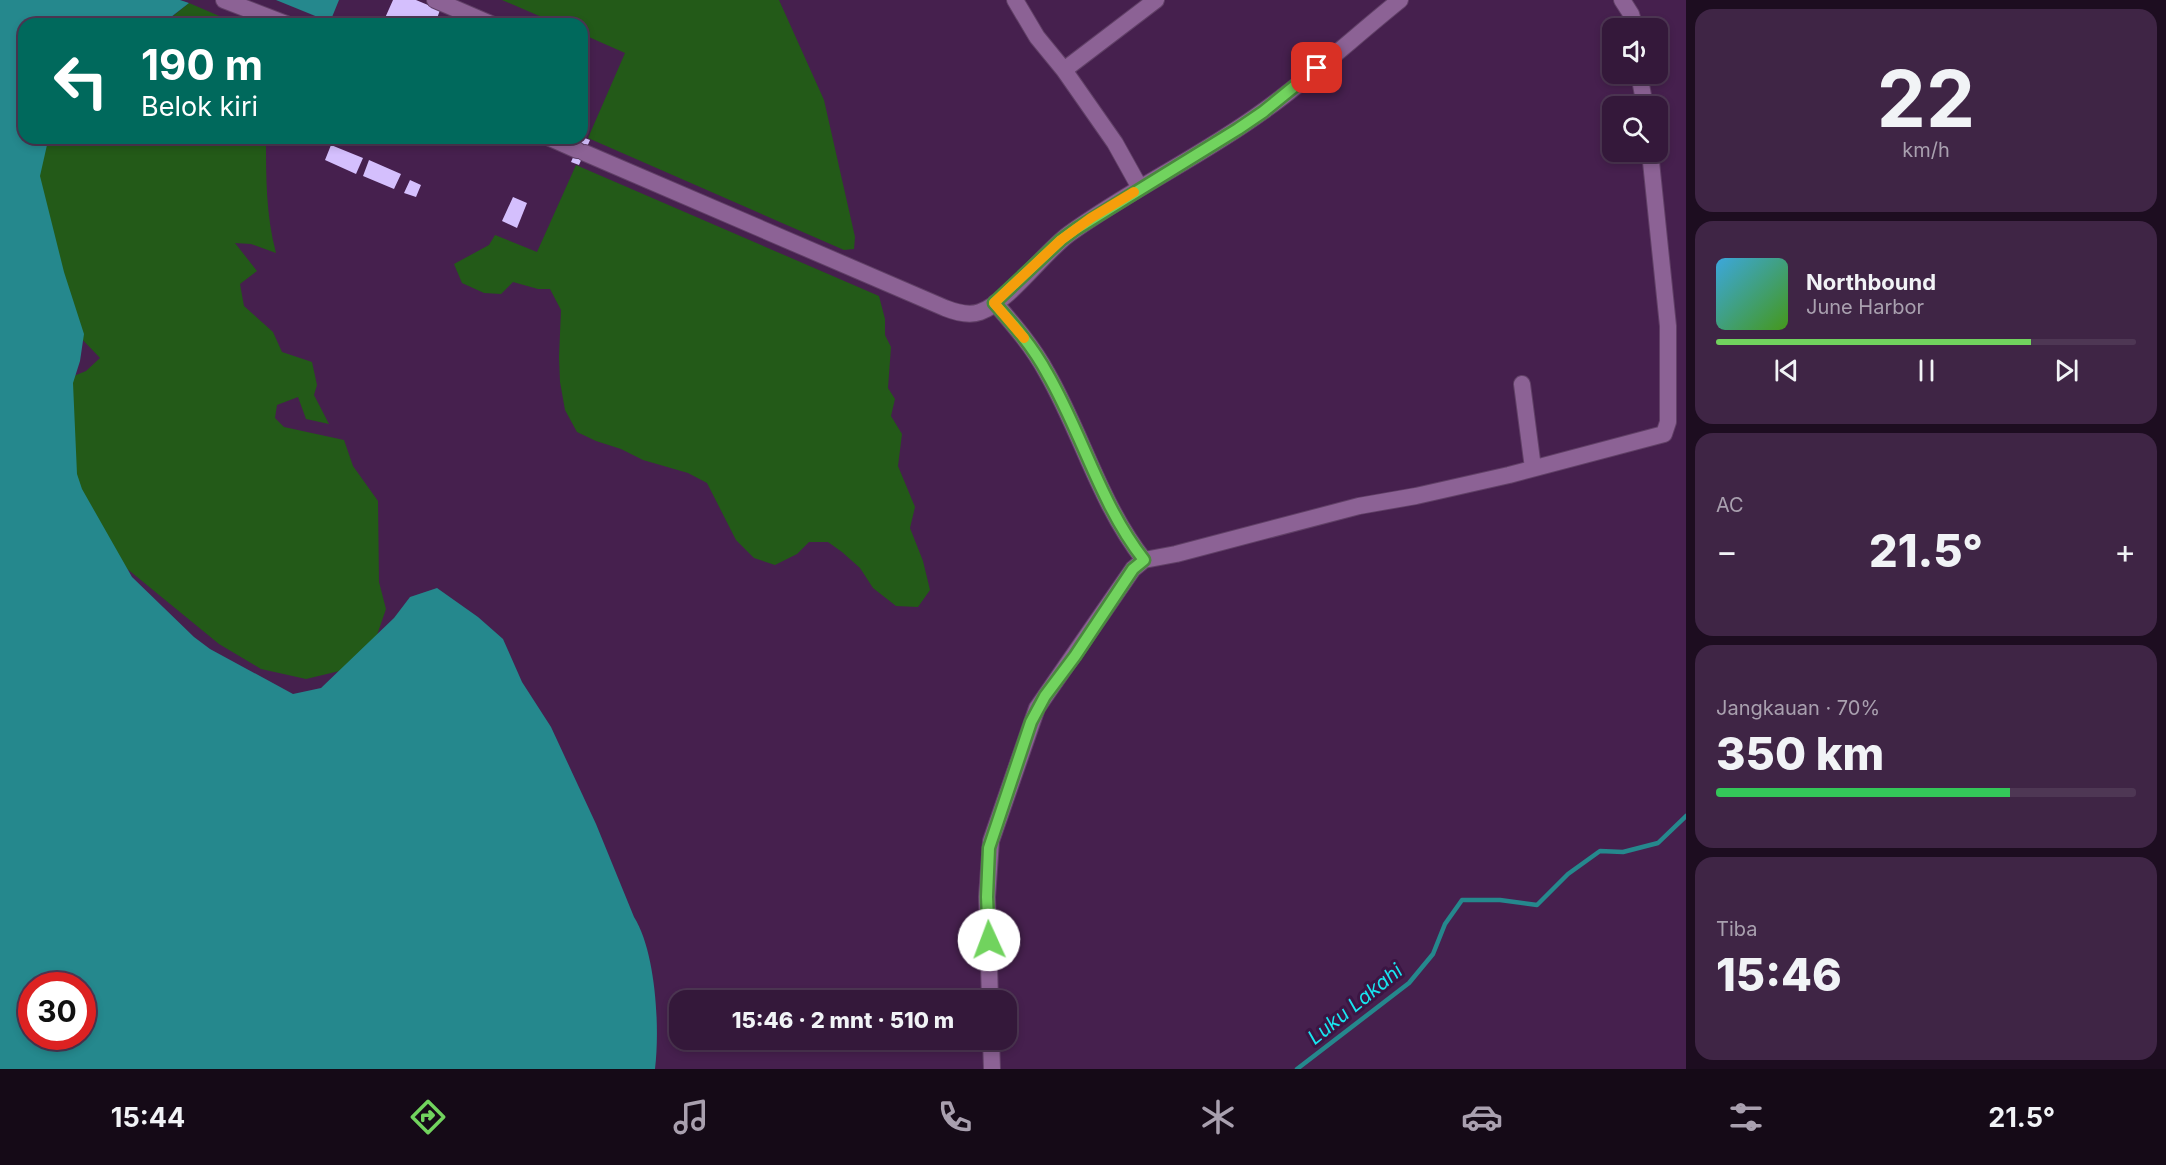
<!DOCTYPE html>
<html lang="id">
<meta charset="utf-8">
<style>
body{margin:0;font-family:Inter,sans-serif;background:#3f2545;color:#f1f3f6;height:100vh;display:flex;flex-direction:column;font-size:22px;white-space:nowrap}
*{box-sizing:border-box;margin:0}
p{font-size:20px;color:#a9a0af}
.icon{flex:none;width:33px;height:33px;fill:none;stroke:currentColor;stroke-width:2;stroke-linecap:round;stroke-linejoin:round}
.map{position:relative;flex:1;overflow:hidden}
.drawer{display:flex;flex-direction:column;gap:9px;padding:9px;background:#1d0d20;width:480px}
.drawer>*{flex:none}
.top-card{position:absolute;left:18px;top:18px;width:570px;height:126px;border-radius:18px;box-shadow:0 3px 9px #0003,0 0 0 2px #4e3754;background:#00695c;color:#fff;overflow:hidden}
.buttons{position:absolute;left:1602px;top:18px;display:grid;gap:12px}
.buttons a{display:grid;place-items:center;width:66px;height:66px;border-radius:12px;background:#34183a;box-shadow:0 3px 9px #0003,0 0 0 2px #4e3754;font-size:30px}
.speed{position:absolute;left:18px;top:972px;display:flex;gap:12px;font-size:30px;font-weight:700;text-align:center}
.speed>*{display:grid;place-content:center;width:78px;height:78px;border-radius:50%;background:#34183a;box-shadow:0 3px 9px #0003,0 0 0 2px #4e3754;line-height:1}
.speed .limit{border:9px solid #d22;background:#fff;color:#111}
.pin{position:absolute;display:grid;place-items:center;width:51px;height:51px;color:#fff;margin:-26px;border-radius:12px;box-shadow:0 3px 9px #0006}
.me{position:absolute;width:66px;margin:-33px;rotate:358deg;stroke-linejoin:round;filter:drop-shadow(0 0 4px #0008)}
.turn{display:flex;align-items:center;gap:21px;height:126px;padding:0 24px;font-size:27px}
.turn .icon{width:78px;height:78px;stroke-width:2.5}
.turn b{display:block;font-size:42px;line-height:51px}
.big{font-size:45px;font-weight:800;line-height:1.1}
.drawer .widget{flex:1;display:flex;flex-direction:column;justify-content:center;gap:9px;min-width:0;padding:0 21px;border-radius:18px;background:#3f2545}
.drawer .dial{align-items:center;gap:0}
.dial b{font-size:78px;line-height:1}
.song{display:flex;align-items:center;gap:18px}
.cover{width:72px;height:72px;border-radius:9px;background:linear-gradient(135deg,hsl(200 70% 55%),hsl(100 70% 35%))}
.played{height:6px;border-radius:3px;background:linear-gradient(90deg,#71d35e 75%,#4e3754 75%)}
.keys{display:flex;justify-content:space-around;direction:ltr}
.heat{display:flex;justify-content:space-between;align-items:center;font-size:33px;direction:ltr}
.charge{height:9px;border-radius:4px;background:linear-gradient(90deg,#34c759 70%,#4e3754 0)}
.trip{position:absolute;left:669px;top:990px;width:348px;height:60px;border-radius:18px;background:#34183a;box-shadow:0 3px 9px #0003,0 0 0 2px #4e3754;font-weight:800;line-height:60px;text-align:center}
.dock{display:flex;height:96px;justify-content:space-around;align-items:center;background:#150a17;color:#a9a0af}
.dock .icon{width:42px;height:42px}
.dock .active{color:#71d35e}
.dock b{font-size:27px;color:#f1f3f6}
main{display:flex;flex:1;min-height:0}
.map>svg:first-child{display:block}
</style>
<main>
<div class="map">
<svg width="1686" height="1069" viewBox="0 0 1686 1069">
<rect width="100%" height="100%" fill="#46204e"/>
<!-- green -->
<path fill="#235a18" d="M 502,0 L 779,0 L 824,100 L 855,237 L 854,249 L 844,250 L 588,138 L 625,53 L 582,34 L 582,24 L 558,24 Z
M 189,3 L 238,24 L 163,24 Z
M 46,138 L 266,138 C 266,178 266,215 276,253 L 251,244 L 235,243 L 257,271 L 240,284 L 244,306 L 273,332 L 282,352 L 312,362 L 317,385 L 314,395 L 329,424 L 306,419 L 298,397 L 277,405 L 275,418 L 284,427 L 344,440 L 353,466 L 378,501 L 379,582 L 386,609 L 376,638 L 352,668 L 306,679 L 261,669 L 219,644 L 109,554 L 72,478 L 64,380 L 86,371 L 100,358 L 79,336 L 27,181 Z
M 576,165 L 879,296 L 885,319 L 885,335 L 891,347 L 888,388 L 895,399 L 891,416 L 902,434 L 898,466 L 915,507 L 910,528 L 923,561 L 930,590 L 918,607 L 896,606 L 873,588 L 860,568 L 842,552 L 828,542 L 809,542 L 797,554 L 775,565 L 754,558 L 736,540 L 707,483 L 688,473 L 643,460 L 621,449 L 596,441 L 577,432 L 565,410 L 560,382 L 559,357 L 561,310 L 550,289 L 538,289 L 513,282 L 501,294 L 484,293 L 462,283 L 454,264 L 489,245 L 495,235 L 537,252 Z"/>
<!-- water -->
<path fill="#25888d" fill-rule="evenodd" d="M 0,0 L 180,0 L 189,3 L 162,24 L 24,24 L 24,138 L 52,138 L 47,145 L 40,176 L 64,272 L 84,334 L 80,361 L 73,383 L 77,474 L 82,489 L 132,577 L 194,637 L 210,649 L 293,694 L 321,688 L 394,618 L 410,597 L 437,588 L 478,617 L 503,639 L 522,682 L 551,727 L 596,824 L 634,917 C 656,952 660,1028 655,1069 L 0,1069 ZM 32,986 L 82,986 L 82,1036 L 32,1036 Z
M 276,0 L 339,0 L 330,22 Z"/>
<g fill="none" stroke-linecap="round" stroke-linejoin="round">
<!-- stream -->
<path stroke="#25888d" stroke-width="4.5" d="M 1297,1069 L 1409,983 L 1433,954 L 1445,924 L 1462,900 L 1500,900 L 1537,905 L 1568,874 L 1600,851 L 1623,852 L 1658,843 L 1686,816"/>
</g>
<!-- building -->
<path fill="#d4bffd" d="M 393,0 L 416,0 L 440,10 L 435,24 L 379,24 L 382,17 L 385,18 Z
M 582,137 L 590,140 L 579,165 L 571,162 Z
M 331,145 L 363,158 L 356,174 L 325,160 Z
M 369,160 L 401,174 L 394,189 L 363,176 Z
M 410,180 L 421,185 L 416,197 L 404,193 Z
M 513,197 L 527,203 L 517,228 L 502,221 Z"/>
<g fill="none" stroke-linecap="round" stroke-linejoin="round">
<!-- minor casing -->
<g stroke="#614067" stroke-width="18">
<path id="minor" d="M 224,0 L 286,24
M 435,0 L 491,24
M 1015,0 L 1037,37 L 1064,70 L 1115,143 L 1140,188
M 1622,0 L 1631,14 L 1635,28
M 1064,70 L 1156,0
M 1639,74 L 1645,106
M 550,138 L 577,150
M 585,153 L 945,308 C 955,312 969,316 980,312 C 1010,301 1042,254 1069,234 C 1131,189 1200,157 1262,112 C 1310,78 1354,37 1400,0
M 995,303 C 1014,325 1033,347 1047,373 C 1082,434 1100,504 1144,560 L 1176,554 L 1359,506 L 1416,496 L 1509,475 L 1664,434 L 1668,422 L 1668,326 L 1650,152
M 1522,384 L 1533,468
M 990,1000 L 987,897 L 991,841 L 1037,708 L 1133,569 L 1144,560
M 991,1040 L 992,1069"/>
</g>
<!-- minor -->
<use href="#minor" stroke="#8c6295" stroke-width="16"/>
</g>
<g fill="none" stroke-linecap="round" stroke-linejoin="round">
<!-- route casing -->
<g stroke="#49893d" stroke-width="15">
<path id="route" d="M 989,940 L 987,897 L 989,848 L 1031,722 L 1045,696 L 1075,656 L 1133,569 L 1144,560 C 1100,504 1082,433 1047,373 C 1033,347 1014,325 994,303 L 1061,240 L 1076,229 L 1238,129 L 1263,112 L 1317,68"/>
</g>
<!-- route -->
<use href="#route" stroke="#71d35e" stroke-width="10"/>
<!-- slow -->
<path stroke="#f59e0b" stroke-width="10" d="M 1024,338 L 994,303 L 1061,240 L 1091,218 L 1134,192"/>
</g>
<g text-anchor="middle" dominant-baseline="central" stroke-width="6" stroke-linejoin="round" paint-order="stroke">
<!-- water labels -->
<g font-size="20" font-style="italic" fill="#19e6f0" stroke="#3b1543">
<text transform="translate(1355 1004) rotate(-39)">Luku Lakahi</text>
</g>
</g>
</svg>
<div class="buttons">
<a><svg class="icon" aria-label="sound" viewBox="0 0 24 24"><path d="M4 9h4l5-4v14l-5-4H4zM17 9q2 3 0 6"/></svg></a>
<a><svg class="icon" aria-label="search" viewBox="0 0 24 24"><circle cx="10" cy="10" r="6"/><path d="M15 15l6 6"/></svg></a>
</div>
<div class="speed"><div class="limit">30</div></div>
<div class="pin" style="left:1317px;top:68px;background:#d93025"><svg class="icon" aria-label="arrive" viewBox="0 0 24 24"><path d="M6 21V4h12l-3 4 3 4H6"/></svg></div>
<svg class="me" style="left:989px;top:940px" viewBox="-20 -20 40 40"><circle r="19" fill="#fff"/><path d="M0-13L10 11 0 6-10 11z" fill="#71d35e"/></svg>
<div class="trip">15:46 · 2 mnt · 510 m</div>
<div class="top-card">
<div class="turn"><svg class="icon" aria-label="left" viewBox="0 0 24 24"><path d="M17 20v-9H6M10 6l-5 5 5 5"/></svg><div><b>190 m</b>Belok kiri</div></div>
</div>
</div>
<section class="drawer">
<div class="widget dial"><b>22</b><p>km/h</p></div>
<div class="widget">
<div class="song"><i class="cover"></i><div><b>Northbound</b><p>June Harbor</p></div></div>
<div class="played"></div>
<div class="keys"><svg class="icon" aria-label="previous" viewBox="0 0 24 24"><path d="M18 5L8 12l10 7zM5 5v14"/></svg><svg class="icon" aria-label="pause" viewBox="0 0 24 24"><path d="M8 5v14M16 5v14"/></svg><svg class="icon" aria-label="next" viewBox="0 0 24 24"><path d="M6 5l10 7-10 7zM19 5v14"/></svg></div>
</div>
<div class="widget"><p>AC</p>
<div class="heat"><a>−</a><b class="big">21.5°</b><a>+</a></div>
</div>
<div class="widget"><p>Jangkauan · 70%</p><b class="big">350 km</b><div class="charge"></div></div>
<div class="widget"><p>Tiba</p><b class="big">15:46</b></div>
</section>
</main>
<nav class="dock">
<b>15:44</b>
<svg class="icon active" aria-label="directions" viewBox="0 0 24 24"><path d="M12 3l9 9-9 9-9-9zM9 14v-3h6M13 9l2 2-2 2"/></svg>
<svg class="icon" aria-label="music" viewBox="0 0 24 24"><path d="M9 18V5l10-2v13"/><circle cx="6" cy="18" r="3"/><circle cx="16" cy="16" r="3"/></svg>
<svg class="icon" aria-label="phone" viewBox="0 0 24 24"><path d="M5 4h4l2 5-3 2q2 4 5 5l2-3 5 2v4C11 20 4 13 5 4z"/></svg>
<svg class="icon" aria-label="climate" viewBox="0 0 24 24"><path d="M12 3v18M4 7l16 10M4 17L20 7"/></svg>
<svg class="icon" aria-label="car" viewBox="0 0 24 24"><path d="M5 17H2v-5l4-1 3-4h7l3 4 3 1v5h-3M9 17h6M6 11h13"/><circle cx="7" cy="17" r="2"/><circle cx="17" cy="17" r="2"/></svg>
<svg class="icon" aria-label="filters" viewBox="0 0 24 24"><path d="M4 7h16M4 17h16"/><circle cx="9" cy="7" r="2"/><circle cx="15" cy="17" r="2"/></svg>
<b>21.5°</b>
</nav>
